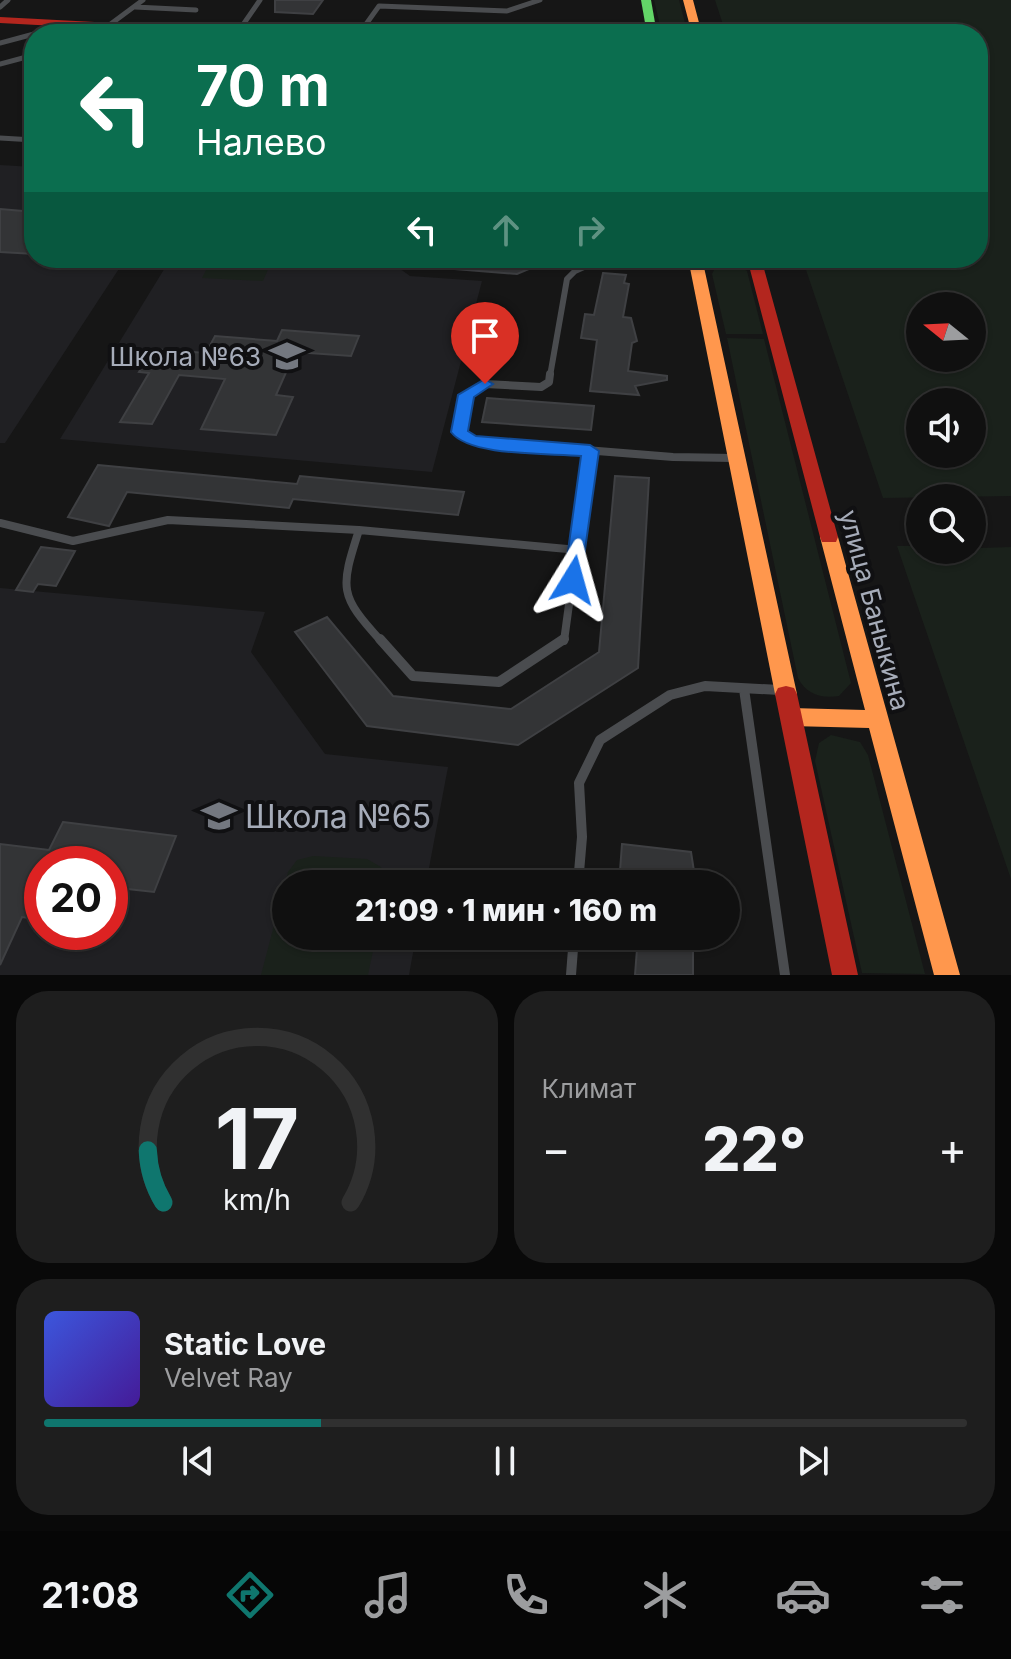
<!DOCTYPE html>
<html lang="ru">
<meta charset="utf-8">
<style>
body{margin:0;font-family:Inter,sans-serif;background:#1e1e1e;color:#f1f3f6;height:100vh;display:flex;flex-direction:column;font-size:30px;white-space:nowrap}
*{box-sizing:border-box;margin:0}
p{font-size:26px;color:#9c9d9f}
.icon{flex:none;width:44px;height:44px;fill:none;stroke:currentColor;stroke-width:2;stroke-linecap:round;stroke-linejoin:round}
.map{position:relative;height:975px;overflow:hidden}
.drawer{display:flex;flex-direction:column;gap:16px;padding:16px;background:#090909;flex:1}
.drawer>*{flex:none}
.banner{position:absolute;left:24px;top:24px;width:964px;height:244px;border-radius:32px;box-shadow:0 2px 6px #0004,0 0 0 2px #303030;background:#0b6e4f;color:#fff;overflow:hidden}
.needle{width:52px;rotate:288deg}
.tools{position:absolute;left:906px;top:292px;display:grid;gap:16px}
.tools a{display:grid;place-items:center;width:80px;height:80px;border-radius:50%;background:#101010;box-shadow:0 2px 6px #0004,0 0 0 2px #303030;font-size:40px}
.speed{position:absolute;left:24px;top:846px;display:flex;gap:16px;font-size:40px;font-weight:700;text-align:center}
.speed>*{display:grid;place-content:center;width:104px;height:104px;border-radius:50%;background:#101010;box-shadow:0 2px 6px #0004,0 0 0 2px #303030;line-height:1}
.speed .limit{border:12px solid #d22;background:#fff;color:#111}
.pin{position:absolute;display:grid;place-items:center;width:68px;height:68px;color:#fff;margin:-82px -34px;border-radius:50% 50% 50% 0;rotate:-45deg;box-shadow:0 0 8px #0007}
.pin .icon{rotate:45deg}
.me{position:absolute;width:88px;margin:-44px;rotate:8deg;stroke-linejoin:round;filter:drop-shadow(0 0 6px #0008)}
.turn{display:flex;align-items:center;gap:28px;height:168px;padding:0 40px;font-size:36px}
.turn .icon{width:104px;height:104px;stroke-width:2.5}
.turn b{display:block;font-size:56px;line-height:68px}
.lanes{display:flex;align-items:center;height:76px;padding:0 40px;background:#0003;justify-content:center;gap:40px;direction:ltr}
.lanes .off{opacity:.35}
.big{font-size:60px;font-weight:800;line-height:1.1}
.drawer .tile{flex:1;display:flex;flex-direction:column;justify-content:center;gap:12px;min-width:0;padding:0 28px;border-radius:32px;background:#1e1e1e}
.drawer .dial{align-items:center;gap:0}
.dial svg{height:208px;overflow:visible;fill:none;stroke:#303030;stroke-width:7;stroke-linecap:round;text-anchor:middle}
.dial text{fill:#f1f3f6;stroke:none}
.song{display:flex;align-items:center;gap:24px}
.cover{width:96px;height:96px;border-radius:12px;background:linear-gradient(135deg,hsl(230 70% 55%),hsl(260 70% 35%))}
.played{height:8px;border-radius:4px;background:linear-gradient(90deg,#0f766e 30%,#303030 30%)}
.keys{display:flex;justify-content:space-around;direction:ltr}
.heat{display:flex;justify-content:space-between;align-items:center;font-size:44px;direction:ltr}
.drawer .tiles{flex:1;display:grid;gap:16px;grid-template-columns:1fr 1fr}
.tile:last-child{grid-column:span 2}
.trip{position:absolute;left:272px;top:870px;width:468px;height:80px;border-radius:40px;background:#101010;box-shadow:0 2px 6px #0004,0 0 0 2px #303030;font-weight:800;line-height:80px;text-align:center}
.tabs{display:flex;height:128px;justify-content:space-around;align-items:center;background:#060606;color:#9c9d9f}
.tabs .icon{width:56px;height:56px}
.tabs .on{color:#0f766e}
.tabs b{font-size:36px;color:#f1f3f6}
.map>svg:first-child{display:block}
</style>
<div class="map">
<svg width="1011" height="975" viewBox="0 0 1011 975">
<rect width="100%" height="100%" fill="#161616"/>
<!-- built -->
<path fill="#202023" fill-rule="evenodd" d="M 0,165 L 34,167 L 34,258 L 126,258 L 5,443 L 0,443 Z
M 171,258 L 385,258 L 410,276 L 482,281 L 432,472 L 60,439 Z
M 0,588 L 265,612 L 251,652 L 325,754 L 448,767 L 426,884 L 286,884 L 286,936 L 416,936 L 409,975 L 0,975 ZM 42,864 L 110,864 L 110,932 L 42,932 Z"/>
<!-- green -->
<path fill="#1a211b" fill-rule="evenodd" d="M 654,0 L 679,0 L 688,34 L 662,34 Z
M 715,0 L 1011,0 L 1011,496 L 883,498 L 802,258 L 978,258 L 978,34 L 726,34 ZM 972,306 L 972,358 L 920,358 L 920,306 ZM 972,402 L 972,454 L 920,454 L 920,402 Z
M 212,258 L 273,258 L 263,281 L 202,278 Z
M 724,263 L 738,265 L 747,271 L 763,334 L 726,334 L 712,274 L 716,266 Z
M 727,338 L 764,339 L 851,683 L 839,696 C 821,699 806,694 798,678 Z
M 897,546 L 920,546 L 920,550 L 1011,547 L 1011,879 Z
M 831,735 L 860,742 L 868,755 L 925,974 L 862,973 L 815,761 L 819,743 Z
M 313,856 L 367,859 L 381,867 L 386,884 L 286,884 L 286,936 L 376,936 L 368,975 L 261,975 L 288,872 L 297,860 Z"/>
<!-- building -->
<path fill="#333436" stroke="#3f4043" stroke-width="2" d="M 275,0 L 323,0 L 313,14 L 275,12 Z
M 0,209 L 34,212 L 34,254 L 0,252 Z
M 455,258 L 510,259 L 555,258 L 517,274 L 455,269 Z
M 603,273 L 626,275 L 624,283 L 629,284 L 623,317 L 631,318 L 637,341 L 632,343 L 628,371 L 667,376 L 667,380 L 635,386 L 639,395 L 590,391 L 597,340 L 581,338 L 585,314 L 594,315 Z
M 282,330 L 359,336 L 351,356 L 295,352 L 276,395 L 293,397 L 276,435 L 201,429 L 225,379 L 179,375 L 152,424 L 120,422 L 149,373 L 139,372 L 153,349 L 206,353 L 215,336 L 277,341 Z
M 487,398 L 594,406 L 591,430 L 482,422 Z
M 98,465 L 297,484 L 300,476 L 464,492 L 458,515 L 293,499 L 289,508 L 127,492 L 109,526 L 68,517 Z
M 615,476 L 649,478 L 638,668 L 518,745 L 367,726 L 295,632 L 327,617 L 393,696 L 511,709 L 599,652 Z
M 41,547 L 75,551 L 56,586 L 38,584 L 33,592 L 16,590 Z
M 63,822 L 176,836 L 154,892 L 110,887 L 110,864 L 42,864 L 42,920 L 22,917 L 0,965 L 0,844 L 49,850 Z
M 622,844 L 691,852 L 696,884 L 619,884 Z
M 638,936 L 693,936 L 693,975 L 635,975 Z"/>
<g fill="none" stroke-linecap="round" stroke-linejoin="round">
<!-- lane-far3 -->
<path stroke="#4a4c4f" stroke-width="5" d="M 0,7 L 8,0
M 135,7 L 196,10
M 108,26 L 143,0
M 238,32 L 260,0
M 36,34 L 70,25
M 359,34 L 379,6 L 507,11 L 540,0
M 0,43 L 34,34
M 0,64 L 34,55
M 0,138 L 34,140"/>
<!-- lane-far2 -->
<path stroke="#4a4c4f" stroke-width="6" d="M 550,376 L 567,279 L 575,271 L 604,258"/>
<!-- lane-far1 -->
<path stroke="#4a4c4f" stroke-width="8" d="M 550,374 L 549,382 L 541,387 L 485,384 L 466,395 L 459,432 L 472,441 L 673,457 L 733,458
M 0,523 L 73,541 L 168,520 L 359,530 L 578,550
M 359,530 C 340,589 339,595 381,641
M 564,641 L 590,451"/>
<!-- lane -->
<path stroke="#4a4c4f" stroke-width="10" d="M 380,639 L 413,676 L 499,682 L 564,639
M 744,689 L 785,975
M 578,884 L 582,837 L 579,783 L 600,740 L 670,695 L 705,686 L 780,690
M 571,975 L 574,936"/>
<!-- fast -->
<path fill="#63d668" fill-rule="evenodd" d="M 641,0 L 651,0 L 657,34 L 647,34 Z"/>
<!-- slow -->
<path fill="#ff974d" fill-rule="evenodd" d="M 683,0 L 693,0 L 702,34 L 692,34 Z
M 688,258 L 702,258 L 797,694 L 794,700 L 786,702 L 778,700 L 775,694 Z
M 829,530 L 838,537 L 960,975 L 934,975 L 869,728 L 791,726 L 783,723 L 780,717 L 783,711 L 791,708 L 865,710 L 820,537 Z"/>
<!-- jam -->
<path fill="#b3261e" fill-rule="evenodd" d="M 0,17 L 266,31 L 271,34 L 205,34 L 0,23 Z
M 747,258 L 761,258 L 838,537 L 836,542 L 822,542 L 820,537 Z
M 786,686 L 794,688 L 797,694 L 858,975 L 832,975 L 775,694 L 778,688 Z"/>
</g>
<!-- route -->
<path fill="#1a73e8" stroke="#114b97" stroke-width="2" d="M 485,379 L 493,384 L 474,397 L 468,431 L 476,436 L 590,445 L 599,451 L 580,585 L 566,585 L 564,580 L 581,456 C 549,453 470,457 451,432 L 458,395 Z"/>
<!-- icons -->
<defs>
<g id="school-bare" transform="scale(2.76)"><path d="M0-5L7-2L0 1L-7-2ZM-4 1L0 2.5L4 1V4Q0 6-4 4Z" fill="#747880" stroke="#101012" stroke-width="2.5" paint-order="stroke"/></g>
</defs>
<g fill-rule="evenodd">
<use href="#school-bare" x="287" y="356"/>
<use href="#school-bare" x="219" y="816"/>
</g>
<g text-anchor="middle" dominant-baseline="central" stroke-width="8" stroke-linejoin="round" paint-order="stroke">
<!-- poi labels -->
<g font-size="26" fill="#a6acb9" stroke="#101012" text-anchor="end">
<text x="261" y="356">Школа №63</text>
</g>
<!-- street labels -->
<g font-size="26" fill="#a6acb9" stroke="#101012">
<text transform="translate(875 610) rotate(75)">улица Баныкина</text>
</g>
<!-- near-poi labels -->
<g font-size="32" fill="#a6acb9" stroke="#101012" text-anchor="start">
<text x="245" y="816">Школа №65</text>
</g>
</g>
</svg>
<div class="tools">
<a><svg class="needle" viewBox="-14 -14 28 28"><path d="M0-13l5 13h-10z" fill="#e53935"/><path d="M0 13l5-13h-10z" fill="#9c9d9f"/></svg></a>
<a><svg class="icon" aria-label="sound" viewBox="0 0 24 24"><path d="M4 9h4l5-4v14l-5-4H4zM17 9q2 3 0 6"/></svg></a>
<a><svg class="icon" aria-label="search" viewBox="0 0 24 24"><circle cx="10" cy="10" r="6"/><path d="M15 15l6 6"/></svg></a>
</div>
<div class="speed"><div class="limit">20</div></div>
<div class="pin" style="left:485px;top:384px;background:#d93025"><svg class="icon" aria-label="arrive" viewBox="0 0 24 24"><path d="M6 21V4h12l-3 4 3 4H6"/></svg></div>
<svg class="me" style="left:573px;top:580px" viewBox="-20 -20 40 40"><path d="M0-17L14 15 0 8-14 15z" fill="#1a73e8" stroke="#fff" stroke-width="4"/></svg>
<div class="trip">21:09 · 1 мин · 160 m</div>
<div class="banner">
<div class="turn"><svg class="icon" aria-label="left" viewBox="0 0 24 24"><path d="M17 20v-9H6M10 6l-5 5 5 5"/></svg><div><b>70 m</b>Налево</div></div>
<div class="lanes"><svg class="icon" aria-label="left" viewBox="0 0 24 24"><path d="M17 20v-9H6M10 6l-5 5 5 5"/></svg><svg class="icon off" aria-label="ahead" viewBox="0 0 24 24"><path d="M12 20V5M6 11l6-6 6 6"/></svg><svg class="icon off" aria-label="right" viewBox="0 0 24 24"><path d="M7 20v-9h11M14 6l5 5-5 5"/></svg></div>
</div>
</div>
<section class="drawer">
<div class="tiles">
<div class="tile dial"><svg viewBox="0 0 100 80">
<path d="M14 69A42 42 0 1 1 86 69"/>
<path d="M14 69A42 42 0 0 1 8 49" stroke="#0f766e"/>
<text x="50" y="56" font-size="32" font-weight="700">17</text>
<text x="50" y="72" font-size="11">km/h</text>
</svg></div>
<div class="tile"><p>Климат</p>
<div class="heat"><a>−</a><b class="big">22°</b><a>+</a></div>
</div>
<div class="tile">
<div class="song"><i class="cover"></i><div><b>Static Love</b><p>Velvet Ray</p></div></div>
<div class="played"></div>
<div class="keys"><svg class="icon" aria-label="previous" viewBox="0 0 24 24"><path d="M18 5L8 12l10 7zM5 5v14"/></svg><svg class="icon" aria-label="pause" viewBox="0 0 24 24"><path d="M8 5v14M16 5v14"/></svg><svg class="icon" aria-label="next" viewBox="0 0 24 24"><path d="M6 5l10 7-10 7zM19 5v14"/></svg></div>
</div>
</div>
</section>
<nav class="tabs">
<b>21:08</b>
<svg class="icon on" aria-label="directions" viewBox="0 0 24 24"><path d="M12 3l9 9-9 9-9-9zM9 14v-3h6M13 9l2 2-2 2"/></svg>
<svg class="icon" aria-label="music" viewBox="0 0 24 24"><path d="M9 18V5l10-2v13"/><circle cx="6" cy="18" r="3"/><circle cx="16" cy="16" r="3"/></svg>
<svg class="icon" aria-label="phone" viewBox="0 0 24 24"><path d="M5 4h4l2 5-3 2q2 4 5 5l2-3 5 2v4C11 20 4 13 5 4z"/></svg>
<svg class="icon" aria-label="climate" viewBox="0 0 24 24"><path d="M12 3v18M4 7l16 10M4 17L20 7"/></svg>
<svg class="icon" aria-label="car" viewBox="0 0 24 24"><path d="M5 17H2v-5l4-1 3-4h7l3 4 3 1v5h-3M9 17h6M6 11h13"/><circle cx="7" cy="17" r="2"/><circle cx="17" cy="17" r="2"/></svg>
<svg class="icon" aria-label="filters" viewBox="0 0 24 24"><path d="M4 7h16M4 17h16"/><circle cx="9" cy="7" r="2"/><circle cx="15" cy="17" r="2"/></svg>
</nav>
